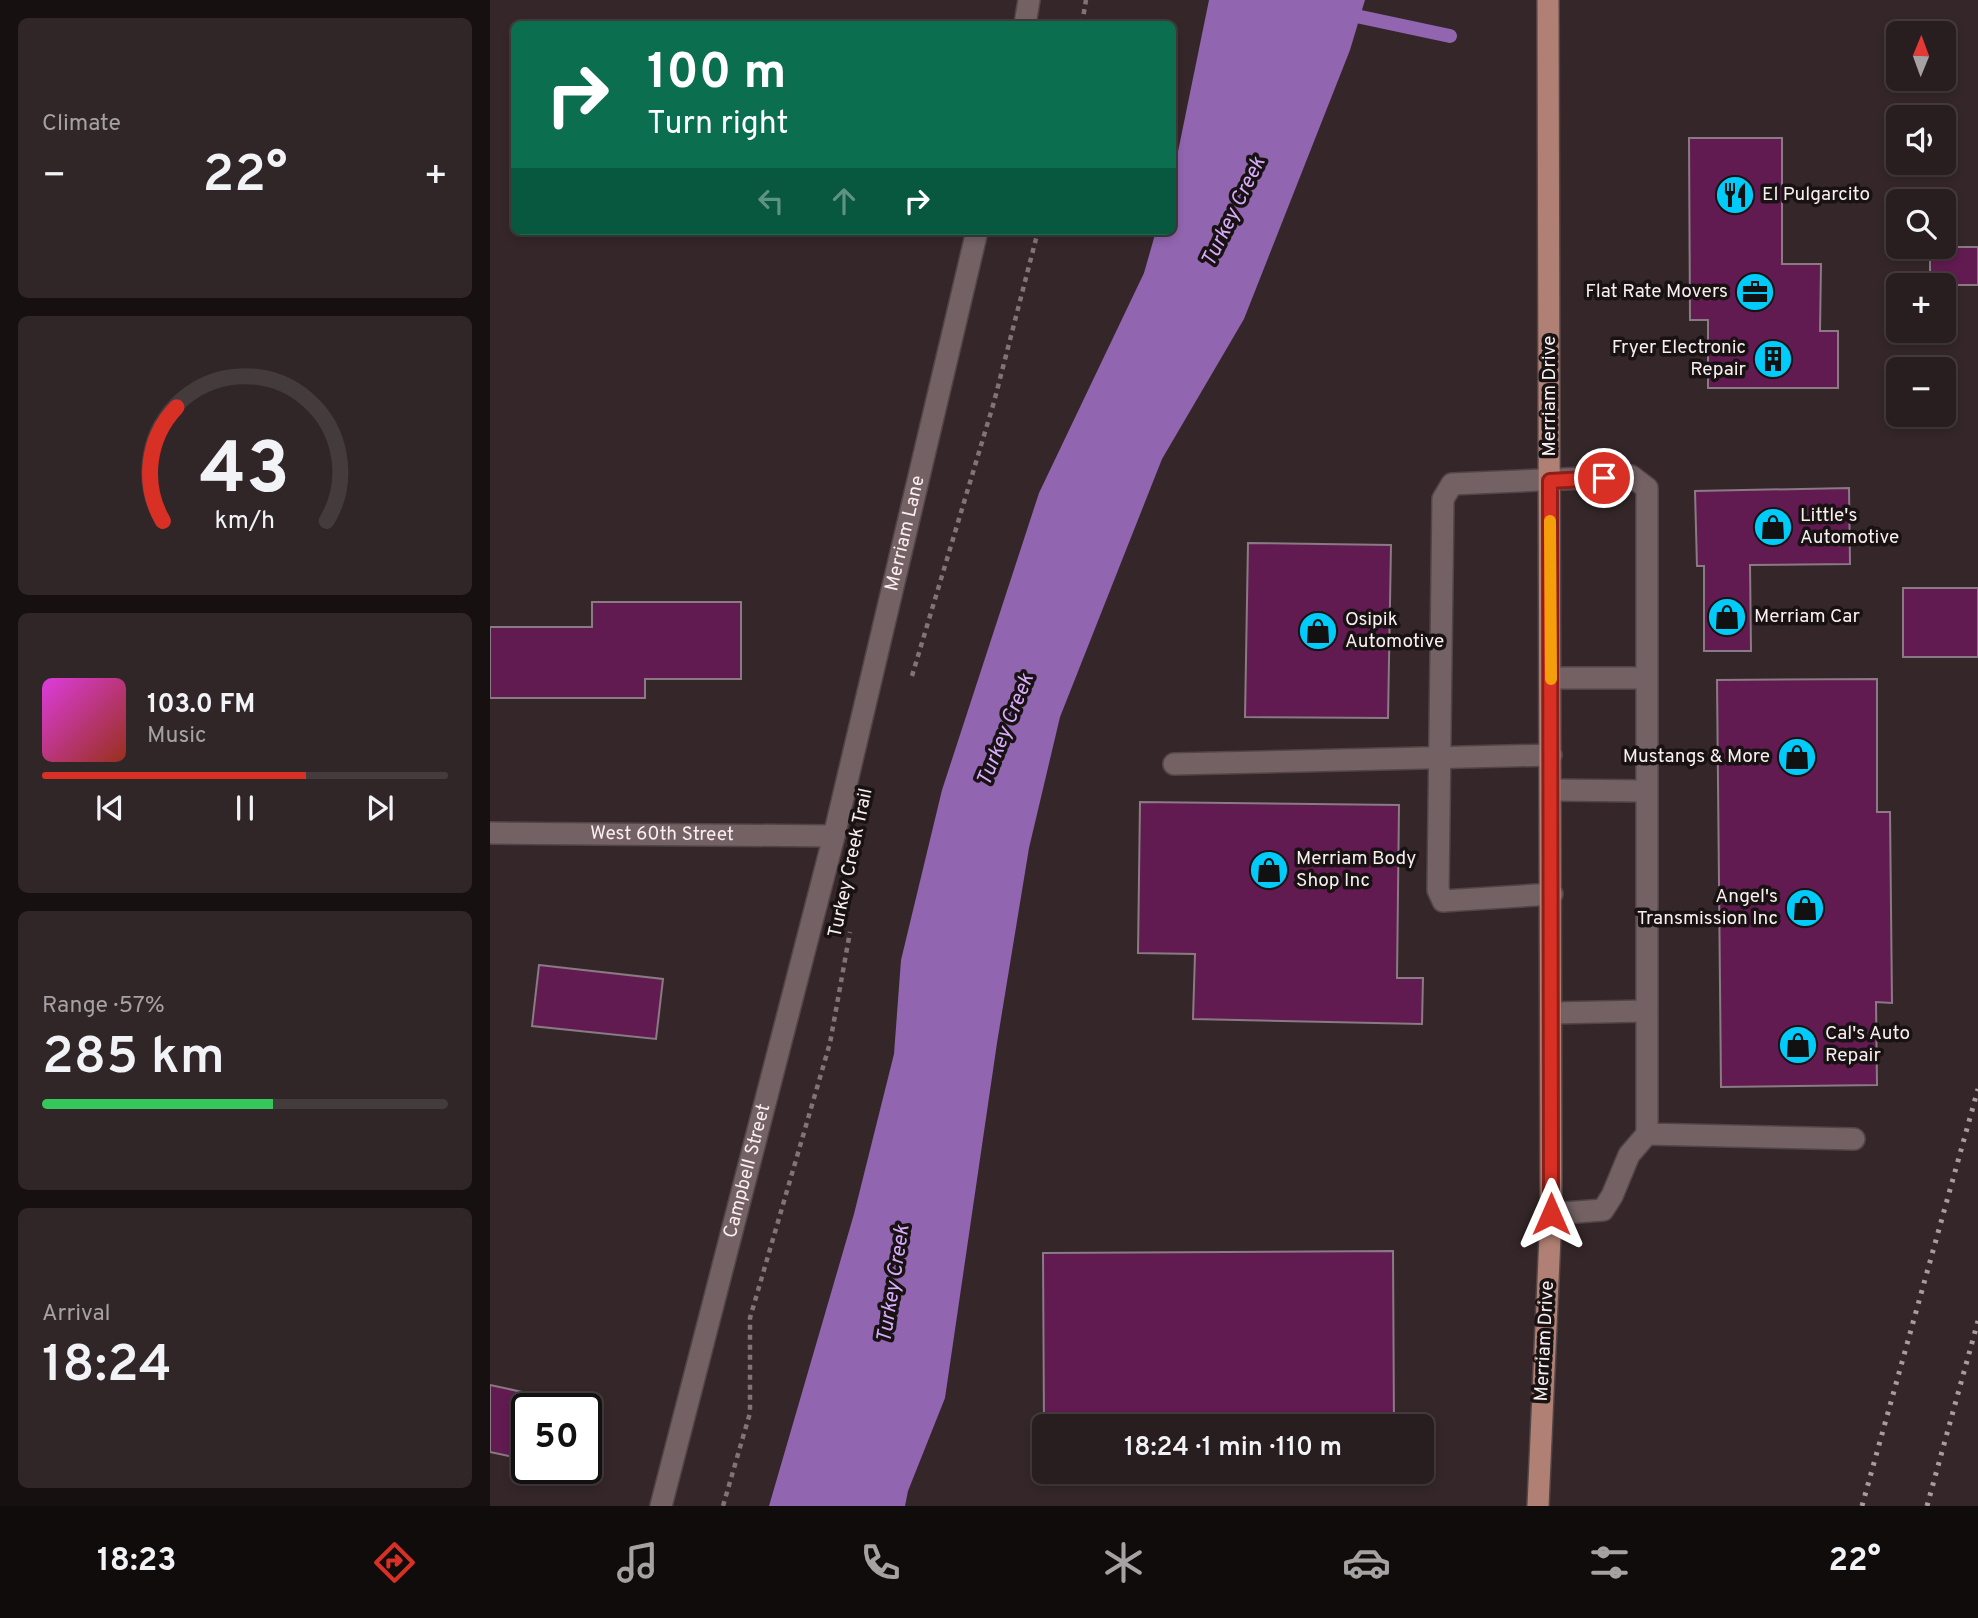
<!DOCTYPE html>
<meta charset="utf-8">
<style>
body{margin:0;font-family:Overpass,sans-serif;background:#302628;color:#f1f3f6;height:100vh;display:flex;flex-direction:column;font-size:26px;white-space:nowrap}
*{box-sizing:border-box;margin:0}
p{font-size:23px;color:#a5a2a4}
.icon{flex:none;width:38px;height:38px;fill:none;stroke:currentColor;stroke-width:2;stroke-linecap:round;stroke-linejoin:round}
.map{position:relative;flex:1;overflow:hidden}
.side{display:flex;flex-direction:column;gap:18px;padding:18px;background:#161011;width:490px}
.side>*{flex:none}
.top-card{position:absolute;left:21px;top:21px;width:665px;height:214px;border-radius:10px;box-shadow:0 4px 10px #0003,0 0 0 2px #443b3d;background:#0b6e4f;color:#fff;overflow:hidden}
.needle{width:46px;rotate:1deg}
.buttons{position:absolute;left:1396px;top:21px;display:grid;gap:14px}
.buttons a{display:grid;place-items:center;width:70px;height:70px;border-radius:10px;background:#281d1f;box-shadow:0 4px 10px #0003,0 0 0 2px #443b3d;font-size:35px}
.speed{position:absolute;left:21px;top:1393px;display:flex;gap:14px;font-size:35px;font-weight:700;text-align:center}
.speed>*{display:grid;place-content:center;width:91px;height:91px;border-radius:50%;background:#281d1f;box-shadow:0 4px 10px #0003,0 0 0 2px #443b3d;line-height:1}
.speed .limit{border:4px solid #111;border-radius:10px;background:#fff;color:#111}
.pin{position:absolute;display:grid;place-items:center;width:60px;height:60px;color:#fff;margin:-30px;border:4px solid #fff;border-radius:50%;box-shadow:0 2px 7px #0007}
.me{position:absolute;width:77px;margin:-38px;rotate:0deg;stroke-linejoin:round;filter:drop-shadow(0 0 5px #0008)}
.turn{display:flex;align-items:center;gap:24px;height:147px;padding:0 21px;font-size:32px}
.turn .icon{width:91px;height:91px;stroke-width:2.5}
.turn b{display:block;font-size:49px;line-height:60px}
.lanes{display:flex;align-items:center;height:66px;padding:0 21px;background:#0003;justify-content:center;gap:35px;direction:ltr}
.lanes .off{opacity:.35}
.big{font-size:52px;font-weight:600;line-height:1.1}
.side .widget{flex:1;display:flex;flex-direction:column;justify-content:center;gap:10px;min-width:0;padding:0 24px;border-radius:10px;background:#302628}
.side .dial{align-items:center;gap:0}
.dial svg{height:182px;overflow:visible;fill:none;stroke:#443b3d;stroke-width:7;stroke-linecap:round;text-anchor:middle}
.dial text{fill:#f1f3f6;stroke:none}
.song{display:flex;align-items:center;gap:21px}
.cover{width:84px;height:84px;border-radius:10px;background:linear-gradient(135deg,hsl(300 70% 55%),hsl(10 70% 35%))}
.played{height:7px;border-radius:4px;background:linear-gradient(90deg,#d93025 65%,#443b3d 65%)}
.keys{display:flex;justify-content:space-around;direction:ltr}
.heat{display:flex;justify-content:space-between;align-items:center;font-size:38px;direction:ltr}
.charge{height:10px;border-radius:5px;background:linear-gradient(90deg,#34c759 57%,#443b3d 0)}
.trip{position:absolute;left:542px;top:1414px;width:402px;height:70px;border-radius:10px;background:#281d1f;box-shadow:0 4px 10px #0003,0 0 0 2px #443b3d;font-weight:600;line-height:70px;text-align:center}
.menu{display:flex;height:112px;justify-content:space-around;align-items:center;background:#100c0c;color:#a5a2a4}
.menu .icon{width:49px;height:49px}
.menu .current{color:#d93025}
.menu b{font-size:32px;color:#f1f3f6}
main{display:flex;flex:1;min-height:0}
.map>svg:first-child{display:block}
</style>
<main>
<section class="side">
<div class="widget"><p>Climate</p>
<div class="heat"><a>−</a><b class="big">22°</b><a>+</a></div>
</div>
<div class="widget dial"><svg viewBox="0 0 100 80">
<path d="M14 69A42 42 0 1 1 86 69"/>
<path d="M14 69A42 42 0 0 1 20 19" stroke="#d93025"/>
<text x="50" y="56" font-size="32" font-weight="700">43</text>
<text x="50" y="72" font-size="11">km/h</text>
</svg></div>
<div class="widget">
<div class="song"><i class="cover"></i><div><b>103.0 FM</b><p>Music</p></div></div>
<div class="played"></div>
<div class="keys"><svg class="icon" aria-label="previous" viewBox="0 0 24 24"><path d="M18 5L8 12l10 7zM5 5v14"/></svg><svg class="icon" aria-label="pause" viewBox="0 0 24 24"><path d="M8 5v14M16 5v14"/></svg><svg class="icon" aria-label="next" viewBox="0 0 24 24"><path d="M6 5l10 7-10 7zM19 5v14"/></svg></div>
</div>
<div class="widget"><p>Range · 57%</p><b class="big">285 km</b><div class="charge"></div></div>
<div class="widget"><p>Arrival</p><b class="big">18:24</b></div>
</section>
<div class="map">
<svg width="1488" height="1506" viewBox="0 0 1488 1506">
<rect width="100%" height="100%" fill="#352729"/>
<!-- water -->
<path fill="#9165b0" d="M 719,0 L 875,0 L 860,50 L 754,319 L 672,459 L 570,717 L 539,848 L 507,1043 L 455,1398 L 418,1491 L 415,1506 L 279,1506 L 364,1214 L 404,1054 L 411,960 L 452,790 L 549,493 L 654,273 L 666,231 L 682,231 L 683,176 Z"/>
<g fill="none" stroke-linecap="round" stroke-linejoin="round">
<!-- stream -->
<path stroke="#9165b0" stroke-width="14" d="M 852,13 L 960,36"/>
</g>
<!-- building -->
<path fill="#621b51" stroke="#897a84" stroke-width="2" d="M 1199,138 L 1292,138 L 1292,264 L 1331,264 L 1330,331 L 1348,331 L 1348,388 L 1218,388 L 1218,320 L 1200,320 Z
M 1440,247 L 1488,247 L 1488,285 L 1440,285 Z
M 1359,488 L 1360,564 L 1260,565 L 1261,651 L 1214,651 L 1214,566 L 1207,566 L 1205,491 Z
M 758,543 L 901,545 L 898,718 L 755,717 Z
M 1413,588 L 1488,588 L 1488,657 L 1413,657 Z
M 102,602 L 251,602 L 251,679 L 155,679 L 155,698 L 0,698 L 0,627 L 102,627 Z
M 1387,679 L 1387,812 L 1400,812 L 1402,1003 L 1386,1002 L 1387,1085 L 1231,1087 L 1227,680 Z
M 650,802 L 909,805 L 907,978 L 933,978 L 932,1024 L 703,1019 L 705,954 L 648,953 Z
M 49,965 L 173,979 L 166,1039 L 42,1026 Z
M 903,1251 L 904,1426 L 554,1426 L 553,1253 Z
M 0,1385 L 37,1393 L 37,1460 L 0,1452 Z"/>
<g fill="none" stroke-linecap="round" stroke-linejoin="round">
<!-- minor casing -->
<g stroke="#524547" stroke-width="24">
<g id="minor">
<path d="M 535,24 L 539,0"/>
<path d="M 1061,678 L 1156,678"/>
<path d="M 684,764 L 1061,755"/>
<path d="M 1061,790 L 1156,791"/>
<path id="s1" d="M 0,833 L 344,836"/>
<path d="M 1062,894 L 953,901 L 948,890 L 953,499 L 962,484 L 1141,476 L 1157,488 L 1157,1134 L 1364,1139"/>
<path d="M 1062,1013 L 1156,1011"/>
<path d="M 1061,1214 L 1113,1210 L 1122,1196 L 1139,1155 L 1157,1134"/>
<path id="s2" d="M 171,1506 L 344,836 L 487,231"/>
</g>
</g>
<!-- major casing -->
<g stroke="#524547" stroke-width="24">
<path id="major" d="M 1048,1506 L 1061,1214 L 1058,0"/>
</g>
<!-- path -->
<path stroke="#807476" stroke-width="4.5" stroke-dasharray="5 5" stroke-linecap="butt" d="M 592,24 L 596,0
M 422,676 L 504,402 L 548,231
M 233,1506 L 260,1413 L 260,1318 L 340,1043 L 360,932"/>
<!-- minor -->
<use href="#minor" stroke="#736164" stroke-width="21"/>
<!-- major -->
<use href="#major" stroke="#b18074" stroke-width="21"/>
<!-- rail -->
<path stroke="#a89c9e" stroke-width="5" stroke-dasharray="3.5 7" stroke-linecap="butt" d="M 1372,1506 L 1488,1089
M 1437,1506 L 1488,1321"/>
</g>
<g fill="none" stroke-linecap="round" stroke-linejoin="round">
<!-- route casing -->
<g stroke="#8d1f18" stroke-width="18">
<path id="route" d="M 1061,1214 L 1060,481 L 1114,478"/>
</g>
<!-- route -->
<use href="#route" stroke="#d93025" stroke-width="12"/>
<!-- slow -->
<path stroke="#f59e0b" stroke-width="12" d="M 1060,521 L 1061,679"/>
</g>
<!-- icons -->
<defs>
<g id="restaurant-disc" transform="scale(2.0125)"><circle r="9.5" fill="#00cbf9" stroke="#181213"/><path d="M-5-6h1v4h1v-4h1v4h1v-4h1v5L-1.5 .5V6h-2V.5L-5-1ZM5-6V6H3V1.5H1.5Q1.5-4 5-6Z" fill="#111"/></g>
<g id="office-disc" transform="scale(2.0125)"><circle r="9.5" fill="#00cbf9" stroke="#181213"/><path d="M-6-3h4V-5.5h4V-3h4V5H-6ZM-1-4.5V-3h2v-1.5ZM-6 0V1H6V0Z" fill="#111"/></g>
<g id="building-disc" transform="scale(2.0125)"><circle r="9.5" fill="#00cbf9" stroke="#181213"/><path d="M-4-6H4V6H1V3H-1V6H-4ZM-2.5-4.3h1.7v1.8h-1.7ZM.8-4.3h1.7v1.8H.8ZM-2.5-1h1.7V.8h-1.7ZM.8-1h1.7V.8H.8Z" fill="#111"/></g>
<g id="shop-disc" transform="scale(2.0125)"><circle r="9.5" fill="#00cbf9" stroke="#181213"/><path d="M-5-2.5h2.3a2.7 3.5 0 0 1 5.4 0H5L5.5 6h-11ZM-1.5-2.5h3a1.5 2.3 0 0 0-3 0Z" fill="#111"/></g>
</defs>
<g fill-rule="evenodd">
<use href="#restaurant-disc" x="1245" y="195"/>
<use href="#office-disc" x="1265" y="292"/>
<use href="#building-disc" x="1283" y="359"/>
<use href="#shop-disc" x="1283" y="527"/>
<use href="#shop-disc" x="1237" y="617"/>
<use href="#shop-disc" x="828" y="631"/>
<use href="#shop-disc" x="1307" y="757"/>
<use href="#shop-disc" x="779" y="870"/>
<use href="#shop-disc" x="1315" y="908"/>
<use href="#shop-disc" x="1308" y="1045"/>
</g>
<g text-anchor="middle" dominant-baseline="central" stroke-width="7" stroke-linejoin="round" paint-order="stroke">
<!-- poi labels -->
<g font-size="19" fill="#f9eef0" stroke="#181213" text-anchor="start">
<text x="1272" y="195">El Pulgarcito</text>
<text x="1238" y="292" text-anchor="end">Flat Rate Movers</text>
<text x="1256" y="348" text-anchor="end">Fryer Electronic<tspan x="1256" dy="22">Repair</tspan></text>
<text x="1310" y="516">Little's<tspan x="1310" dy="22">Automotive</tspan></text>
<text x="1264" y="617">Merriam Car</text>
<text x="855" y="620">Osipik<tspan x="855" dy="22">Automotive</tspan></text>
<text x="1280" y="757" text-anchor="end">Mustangs &amp; More</text>
<text x="806" y="859">Merriam Body<tspan x="806" dy="22">Shop Inc</tspan></text>
<text x="1288" y="897" text-anchor="end">Angel's<tspan x="1288" dy="22">Transmission Inc</tspan></text>
<text x="1335" y="1034">Cal's Auto<tspan x="1335" dy="22">Repair</tspan></text>
</g>
<!-- street labels -->
<g font-size="19" fill="#f9eef0" stroke="#181213">
<text transform="translate(1060 396) rotate(-90)">Merriam Drive</text>
<text stroke="none"><textPath href="#s2" startOffset="1003">Merriam Lane</textPath></text>
<text stroke="none"><textPath href="#s1" startOffset="172">West 60th Street</textPath></text>
<text transform="translate(361 863) rotate(-78)">Turkey Creek Trail</text>
<text stroke="none"><textPath href="#s2" startOffset="346">Campbell Street</textPath></text>
<text transform="translate(1055 1341) rotate(-87)">Merriam Drive</text>
</g>
<!-- water labels -->
<g font-size="21" font-style="italic" fill="#d8abfb" stroke="#181213">
<text transform="translate(744 212) rotate(-64)">Turkey Creek</text>
<text transform="translate(516 730) rotate(-68)">Turkey Creek</text>
<text transform="translate(404 1284) rotate(-81)">Turkey Creek</text>
</g>
</g>
</svg>
<div class="buttons">
<a><svg class="needle" viewBox="-14 -14 28 28"><path d="M0-13l5 13h-10z" fill="#e53935"/><path d="M0 13l5-13h-10z" fill="#a5a2a4"/></svg></a>
<a><svg class="icon" aria-label="sound" viewBox="0 0 24 24"><path d="M4 9h4l5-4v14l-5-4H4zM17 9q2 3 0 6"/></svg></a>
<a><svg class="icon" aria-label="search" viewBox="0 0 24 24"><circle cx="10" cy="10" r="6"/><path d="M15 15l6 6"/></svg></a>
<a>+</a>
<a>−</a>
</div>
<div class="speed"><div class="limit">50</div></div>
<div class="pin" style="left:1114px;top:478px;background:#d93025"><svg class="icon" aria-label="arrive" viewBox="0 0 24 24"><path d="M6 21V4h12l-3 4 3 4H6"/></svg></div>
<svg class="me" style="left:1061px;top:1214px" viewBox="-20 -20 40 40"><path d="M0-17L14 15 0 8-14 15z" fill="#d93025" stroke="#fff" stroke-width="4"/></svg>
<div class="trip">18:24 · 1 min · 110 m</div>
<div class="top-card">
<div class="turn"><svg class="icon" aria-label="right" viewBox="0 0 24 24"><path d="M7 20v-9h11M14 6l5 5-5 5"/></svg><div><b>100 m</b>Turn right</div></div>
<div class="lanes"><svg class="icon off" aria-label="left" viewBox="0 0 24 24"><path d="M17 20v-9H6M10 6l-5 5 5 5"/></svg><svg class="icon off" aria-label="ahead" viewBox="0 0 24 24"><path d="M12 20V5M6 11l6-6 6 6"/></svg><svg class="icon" aria-label="right" viewBox="0 0 24 24"><path d="M7 20v-9h11M14 6l5 5-5 5"/></svg></div>
</div>
</div>
</main>
<nav class="menu">
<b>18:23</b>
<svg class="icon current" aria-label="directions" viewBox="0 0 24 24"><path d="M12 3l9 9-9 9-9-9zM9 14v-3h6M13 9l2 2-2 2"/></svg>
<svg class="icon" aria-label="music" viewBox="0 0 24 24"><path d="M9 18V5l10-2v13"/><circle cx="6" cy="18" r="3"/><circle cx="16" cy="16" r="3"/></svg>
<svg class="icon" aria-label="phone" viewBox="0 0 24 24"><path d="M5 4h4l2 5-3 2q2 4 5 5l2-3 5 2v4C11 20 4 13 5 4z"/></svg>
<svg class="icon" aria-label="climate" viewBox="0 0 24 24"><path d="M12 3v18M4 7l16 10M4 17L20 7"/></svg>
<svg class="icon" aria-label="car" viewBox="0 0 24 24"><path d="M5 17H2v-5l4-1 3-4h7l3 4 3 1v5h-3M9 17h6M6 11h13"/><circle cx="7" cy="17" r="2"/><circle cx="17" cy="17" r="2"/></svg>
<svg class="icon" aria-label="filters" viewBox="0 0 24 24"><path d="M4 7h16M4 17h16"/><circle cx="9" cy="7" r="2"/><circle cx="15" cy="17" r="2"/></svg>
<b>22°</b>
</nav>
